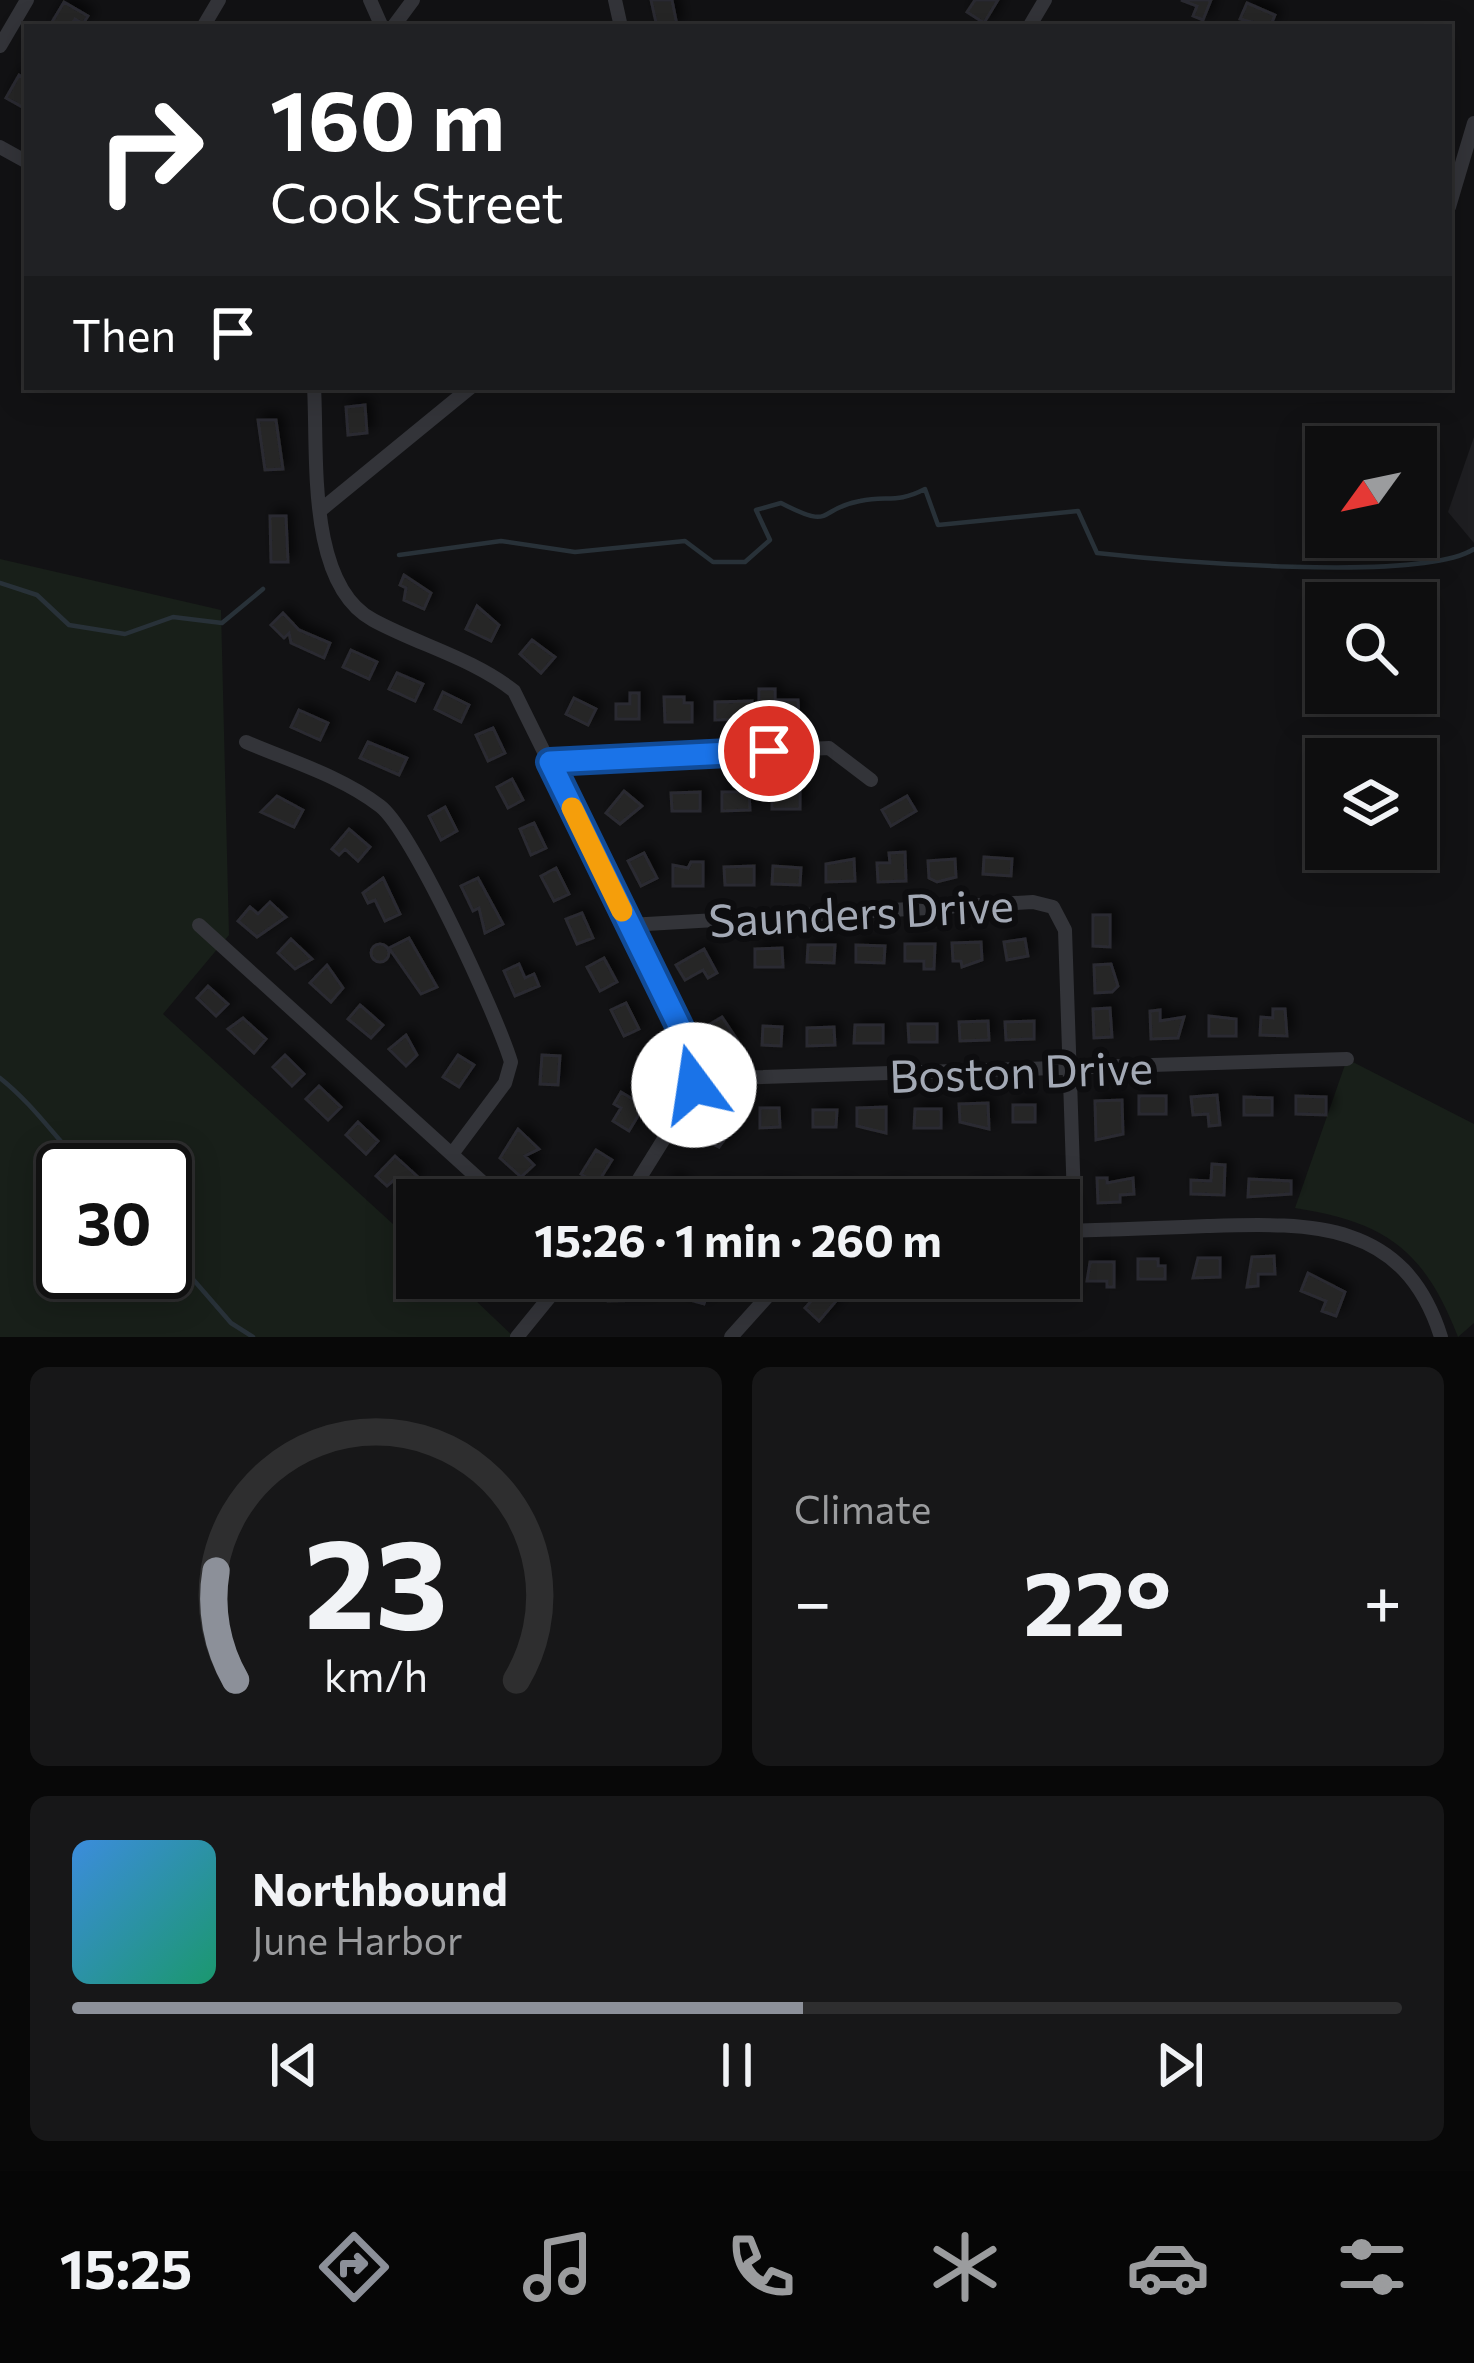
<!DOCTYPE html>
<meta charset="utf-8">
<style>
body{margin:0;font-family:Commissioner,sans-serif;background:#171718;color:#f1f3f6;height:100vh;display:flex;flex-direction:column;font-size:45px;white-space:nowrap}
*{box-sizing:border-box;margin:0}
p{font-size:39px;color:#9b9c9e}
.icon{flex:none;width:66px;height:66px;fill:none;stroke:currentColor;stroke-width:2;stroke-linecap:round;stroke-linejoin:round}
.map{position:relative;height:1337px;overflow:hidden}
.panel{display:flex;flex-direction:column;gap:30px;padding:30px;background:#080808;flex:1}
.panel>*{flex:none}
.top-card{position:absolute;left:24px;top:24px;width:1428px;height:366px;border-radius:0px;box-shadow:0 6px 30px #0003,0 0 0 3px #2e2e2f;background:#202124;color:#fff;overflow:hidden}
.needle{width:78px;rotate:237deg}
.controls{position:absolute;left:1305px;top:426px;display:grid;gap:24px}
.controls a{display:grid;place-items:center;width:132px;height:132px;border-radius:0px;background:#0e0e0f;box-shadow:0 6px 30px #0003,0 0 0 3px #2e2e2f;font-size:60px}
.speed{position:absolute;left:36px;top:1143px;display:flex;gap:24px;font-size:60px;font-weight:700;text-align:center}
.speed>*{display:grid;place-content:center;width:156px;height:156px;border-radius:50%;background:#0e0e0f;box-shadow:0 6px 30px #0003,0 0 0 3px #2e2e2f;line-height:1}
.speed .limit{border:6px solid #111;border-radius:18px;background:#fff;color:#111}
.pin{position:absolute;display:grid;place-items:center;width:102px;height:102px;color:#fff;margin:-51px;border:6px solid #fff;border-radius:50%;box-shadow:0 3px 12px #0007}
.me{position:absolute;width:132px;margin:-66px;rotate:346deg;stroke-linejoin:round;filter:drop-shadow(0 0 9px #0008)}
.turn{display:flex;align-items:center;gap:42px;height:252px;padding:0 48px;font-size:54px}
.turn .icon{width:156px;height:156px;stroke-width:2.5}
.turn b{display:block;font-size:84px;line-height:102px}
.then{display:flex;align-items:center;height:114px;padding:0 48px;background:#0003;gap:24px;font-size:45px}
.big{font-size:90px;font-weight:700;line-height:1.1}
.panel .widget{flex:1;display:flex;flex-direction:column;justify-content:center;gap:18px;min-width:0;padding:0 42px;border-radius:18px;background:#171718}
.panel .dial{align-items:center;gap:0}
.dial svg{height:312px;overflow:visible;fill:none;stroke:#2e2e2f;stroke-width:7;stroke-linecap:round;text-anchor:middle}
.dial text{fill:#f1f3f6;stroke:none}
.song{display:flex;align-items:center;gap:36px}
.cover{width:144px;height:144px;border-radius:18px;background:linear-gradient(135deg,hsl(210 70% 55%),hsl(160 70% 35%))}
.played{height:12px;border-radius:6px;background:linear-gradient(90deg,#8c9099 55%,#2e2e2f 55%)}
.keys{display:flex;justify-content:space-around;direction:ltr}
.heat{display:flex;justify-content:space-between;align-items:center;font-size:66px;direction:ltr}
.panel .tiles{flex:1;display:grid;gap:30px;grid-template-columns:1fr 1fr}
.widget:last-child{grid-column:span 2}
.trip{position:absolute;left:396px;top:1179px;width:684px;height:120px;border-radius:0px;background:#0e0e0f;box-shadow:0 6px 30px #0003,0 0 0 3px #2e2e2f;font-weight:700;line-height:120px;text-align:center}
.dock{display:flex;height:192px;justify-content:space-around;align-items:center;background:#060606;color:#9b9c9e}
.dock .icon{width:84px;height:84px}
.dock .current{color:#8c9099}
.dock b{font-size:54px;color:#f1f3f6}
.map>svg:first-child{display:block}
</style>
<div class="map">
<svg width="1474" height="1337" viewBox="0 0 1474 1337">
<defs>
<filter id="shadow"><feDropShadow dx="5.5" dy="-5.5" stdDeviation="6" flood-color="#0009"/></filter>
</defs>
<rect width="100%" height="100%" fill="#121214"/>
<!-- built -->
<path fill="#1e1e21" d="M 1474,437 L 1474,543 L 1448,512 Z"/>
<!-- green -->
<path fill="#181f19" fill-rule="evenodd" d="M 0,559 L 221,610 L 229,935 L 163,1014 L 417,1246 L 417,1278 L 452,1278 L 514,1337 L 0,1337 ZM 63,1170 L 165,1170 L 165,1272 L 63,1272 Z
M 1347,1059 L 1474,1124 L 1474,1323 L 1458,1337 C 1424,1249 1385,1222 1295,1208 Z"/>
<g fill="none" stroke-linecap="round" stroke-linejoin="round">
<!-- stream -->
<path stroke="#283138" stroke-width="4.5" d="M 399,555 L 501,541 L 575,552 L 685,541 L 713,562 L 745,562 L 770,540 L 756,510 L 781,503 C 835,531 816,509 860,501 C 887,495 896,504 925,489 L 938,525 L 1078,511 L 1097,553 C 1169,561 1420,583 1474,549
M 0,583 L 37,595 L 69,625 L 125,634 L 173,617 L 222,623 L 263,589
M 0,1078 C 34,1105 56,1139 87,1170
M 165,1247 L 231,1323 L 253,1337"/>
</g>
<!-- building -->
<path fill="#252528" stroke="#2c2c30" stroke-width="3" filter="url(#shadow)" d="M 651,0 L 672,0 L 677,25 L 657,27 Z
M 975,0 L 998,0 L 984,23 L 967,12 Z
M 1181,0 L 1211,0 L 1203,20 L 1193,16 L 1197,6 Z
M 64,2 L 88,16 L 83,24 L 75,19 L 70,27 L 49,27 Z
M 1247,3 L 1275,15 L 1270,27 L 1240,19 Z
M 19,75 L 27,80 L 24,108 L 6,98 Z
M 365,405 L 367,433 L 348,435 L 346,407 Z
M 258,420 L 276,420 L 283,469 L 265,470 Z
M 270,516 L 286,516 L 288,562 L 271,562 Z
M 404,575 L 431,593 L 424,609 L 404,600 L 406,588 L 400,585 Z
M 477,606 L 499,625 L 491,641 L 466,629 Z
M 283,613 L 299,630 L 330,643 L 324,658 L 291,643 L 289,633 L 284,638 L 271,625 Z
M 532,640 L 555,657 L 541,673 L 520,654 Z
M 351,650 L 377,662 L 369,679 L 343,667 Z
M 397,673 L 423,684 L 415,701 L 389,689 Z
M 759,689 L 775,689 L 775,700 L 798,700 L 799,718 L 775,719 L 775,707 L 759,708 Z
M 443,692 L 469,705 L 461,722 L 435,709 Z
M 630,693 L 639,693 L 639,719 L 616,719 L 616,704 L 630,704 Z
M 664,697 L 684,697 L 684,703 L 692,703 L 692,722 L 665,722 Z
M 574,698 L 596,709 L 588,725 L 566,714 Z
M 752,701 L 752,719 L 715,720 L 715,702 Z
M 299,710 L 328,723 L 320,740 L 291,727 Z
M 493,728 L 505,753 L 488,761 L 476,735 Z
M 368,742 L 407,758 L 399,775 L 360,758 Z
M 512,779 L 523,800 L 508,808 L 497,787 Z
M 772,790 L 800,790 L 800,809 L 772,809 Z
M 624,791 L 642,806 L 620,824 L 606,813 Z
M 700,792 L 700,811 L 672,811 L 671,793 Z
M 722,792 L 749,792 L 750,810 L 722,811 Z
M 277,796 L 303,810 L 294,827 L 261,812 Z
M 907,796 L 916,811 L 891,826 L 882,810 Z
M 445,807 L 457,831 L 441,840 L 429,816 Z
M 534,823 L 546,848 L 531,855 L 520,829 Z
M 349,829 L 370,847 L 358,861 L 345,849 L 339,855 L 332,849 Z
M 905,852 L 906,881 L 878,882 L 877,863 L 890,863 L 889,853 Z
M 644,853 L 657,878 L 641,886 L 628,861 Z
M 984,857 L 1012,859 L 1011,876 L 983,874 Z
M 854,859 L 855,881 L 826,882 L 826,864 Z
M 955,859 L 956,877 L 937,882 L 929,878 L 928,861 Z
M 691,862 L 703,862 L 703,886 L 673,886 L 673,865 L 688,868 Z
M 754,866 L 754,885 L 725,885 L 724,867 Z
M 773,866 L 801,868 L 800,885 L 772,884 Z
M 556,868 L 569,894 L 554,901 L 541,876 Z
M 383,878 L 400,914 L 385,921 L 375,900 L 368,903 L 363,893 Z
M 478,878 L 503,924 L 485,933 L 479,908 L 473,911 L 461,886 Z
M 270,902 L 286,917 L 257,937 L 238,921 L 250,907 L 258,914 Z
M 582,913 L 593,938 L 577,944 L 566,919 Z
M 1093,915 L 1110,915 L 1110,947 L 1093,946 Z
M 409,938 L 437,987 L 421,994 L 389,948 Z
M 291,939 L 312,959 L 295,969 L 278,953 Z
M 1025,939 L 1028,956 L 1007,960 L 1004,942 Z
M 981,942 L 982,960 L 962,967 L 961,961 L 953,961 L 952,943 Z
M371 953a9 9 0 1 1 18 0a9 9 0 1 1-18 0Z
M 905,944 L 935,944 L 934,969 L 924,969 L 924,961 L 905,961 Z
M 808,945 L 835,945 L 834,963 L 807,962 Z
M 856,945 L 885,946 L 884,963 L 856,962 Z
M 782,948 L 783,967 L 755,967 L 755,949 Z
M 704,949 L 717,973 L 708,978 L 703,970 L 685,980 L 676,965 Z
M 604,958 L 617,982 L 600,991 L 587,967 Z
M 519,964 L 525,978 L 534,974 L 539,986 L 515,996 L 504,971 Z
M 1111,964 L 1118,986 L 1112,992 L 1095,993 L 1094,965 Z
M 327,965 L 343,988 L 331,1002 L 310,983 Z
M 208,986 L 228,1004 L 216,1016 L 197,998 Z
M 626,1003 L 639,1029 L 624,1036 L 611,1010 Z
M 360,1005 L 383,1025 L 371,1038 L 348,1019 Z
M 1110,1008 L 1112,1037 L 1094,1038 L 1093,1009 Z
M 1273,1009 L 1285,1009 L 1287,1036 L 1260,1035 L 1261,1017 L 1273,1018 Z
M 1160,1010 L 1160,1021 L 1184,1017 L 1178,1038 L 1151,1039 L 1150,1011 Z
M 1209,1016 L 1236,1019 L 1236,1036 L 1209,1036 Z
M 722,1017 L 738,1041 L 724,1050 L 707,1026 Z
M 243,1018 L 266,1039 L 254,1053 L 228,1029 Z
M 988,1021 L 989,1040 L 960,1041 L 959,1022 Z
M 1034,1021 L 1034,1039 L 1006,1040 L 1005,1022 Z
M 908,1024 L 937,1024 L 937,1042 L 909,1042 Z
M 855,1025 L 883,1025 L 883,1043 L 854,1043 Z
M 763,1026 L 782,1027 L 781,1046 L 762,1045 Z
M 834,1027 L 835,1045 L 807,1046 L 807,1028 Z
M 406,1035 L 417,1055 L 406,1066 L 389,1049 Z
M 285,1055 L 304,1074 L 292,1086 L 273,1067 Z
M 458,1055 L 474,1065 L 459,1087 L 443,1077 Z
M 542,1055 L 560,1056 L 558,1085 L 540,1084 Z
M 638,1057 L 656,1059 L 652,1087 L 635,1085 Z
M 319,1086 L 341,1107 L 328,1120 L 306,1099 Z
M 621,1092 L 644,1106 L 629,1131 L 613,1121 L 621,1108 L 614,1104 Z
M 1217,1095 L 1220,1125 L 1209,1126 L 1208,1114 L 1193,1115 L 1191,1097 Z
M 1139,1096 L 1166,1096 L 1166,1114 L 1139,1114 Z
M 1296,1096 L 1326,1097 L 1326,1115 L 1296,1114 Z
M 1244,1097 L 1272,1098 L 1272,1115 L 1244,1115 Z
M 1122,1100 L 1123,1134 L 1096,1140 L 1095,1101 Z
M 988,1103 L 989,1129 L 960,1122 L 959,1104 Z
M 1013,1105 L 1035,1105 L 1035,1122 L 1013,1122 Z
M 886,1107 L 886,1133 L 857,1126 L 857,1108 Z
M 760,1108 L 779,1108 L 780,1127 L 760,1128 Z
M 915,1109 L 941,1109 L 941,1128 L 914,1128 Z
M 813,1110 L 837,1110 L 836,1127 L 813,1127 Z
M 715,1113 L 739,1119 L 719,1147 L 703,1139 Z
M 358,1122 L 378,1141 L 366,1154 L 346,1135 Z
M 518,1129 L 539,1149 L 525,1156 L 534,1165 L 521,1177 L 500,1158 Z
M 596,1150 L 612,1160 L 597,1184 L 581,1174 Z
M 395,1156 L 417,1176 L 405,1189 L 395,1179 L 387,1186 L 376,1176 Z
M 1212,1164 L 1225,1165 L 1224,1195 L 1191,1194 L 1191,1180 L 1211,1181 Z
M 672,1178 L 687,1187 L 679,1200 L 658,1200 Z
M 1097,1178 L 1107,1178 L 1107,1183 L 1133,1178 L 1134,1194 L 1120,1195 L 1120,1202 L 1098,1203 Z
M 1249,1179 L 1291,1181 L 1291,1194 L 1248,1197 Z
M1022 1192a11 11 0 1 1 22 0a11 11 0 1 1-22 0Z
M 760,1185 L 792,1188 L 791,1200 L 759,1200 Z
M 837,1185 L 848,1187 L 847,1200 L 814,1200 L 816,1189 L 836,1192 Z
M 716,1186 L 724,1186 L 724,1191 L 746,1188 L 746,1200 L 707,1200 L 707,1191 L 715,1191 Z
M 885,1186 L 902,1187 L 902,1200 L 861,1200 L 861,1192 L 885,1192 Z
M 996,1186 L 990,1200 L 967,1200 L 967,1187 Z
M 914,1188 L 936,1191 L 935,1200 L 913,1200 Z
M 1274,1256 L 1275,1274 L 1258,1274 L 1258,1286 L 1247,1287 L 1252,1257 Z
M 1198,1258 L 1220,1258 L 1220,1277 L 1193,1278 Z
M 1138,1259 L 1158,1259 L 1158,1266 L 1165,1266 L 1165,1279 L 1138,1279 Z
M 1090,1262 L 1114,1262 L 1114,1287 L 1107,1287 L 1107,1281 L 1087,1281 Z
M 1308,1273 L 1345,1292 L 1336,1316 L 1322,1311 L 1326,1301 L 1301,1291 Z
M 491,1278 L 515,1278 L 501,1294 L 487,1282 Z
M 858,1278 L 890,1278 L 890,1293 L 858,1293 Z
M 925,1278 L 951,1278 L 951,1291 L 925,1293 Z
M 648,1279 L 649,1300 L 608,1301 L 607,1283 Z
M 684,1280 L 709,1288 L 704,1304 L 679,1297 Z
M 823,1288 L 837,1300 L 819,1321 L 805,1308 Z"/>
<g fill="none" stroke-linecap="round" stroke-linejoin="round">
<!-- minor -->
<path stroke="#333439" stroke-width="14" d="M 370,0 L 382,27
M 615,0 L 621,27
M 203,27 L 219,0
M 393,27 L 413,0
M 1029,27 L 1045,0
M 0,46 L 27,0
M 0,147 L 27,162
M 1449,207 L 1474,123
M 314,387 C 318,454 306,584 373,620 C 419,645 472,658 514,691 L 690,1048 L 696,1079 L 690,1097 L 626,1200
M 322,509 L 471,387
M 246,742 C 290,761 341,776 380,806 C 412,830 498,1018 511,1062 L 505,1083 L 452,1154
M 550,762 L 829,748 L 871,780
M 199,925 L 502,1200
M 629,925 L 1033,902 L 1053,907 L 1065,930 L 1075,1230
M 696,1079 L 1347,1059
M 1059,1231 C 1108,1230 1158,1228 1207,1226 C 1310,1223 1404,1219 1441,1337
M 517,1337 L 565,1278
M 731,1337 L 784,1278"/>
</g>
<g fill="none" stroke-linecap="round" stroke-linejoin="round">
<!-- route casing -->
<g stroke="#114b97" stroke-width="30">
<path id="route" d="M 694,1085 L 690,1048 L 550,762 L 769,751"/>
</g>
<!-- route -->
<use href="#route" stroke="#1a73e8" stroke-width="21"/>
<!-- slow -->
<path stroke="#f59e0b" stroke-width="21" d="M 572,808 L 622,911"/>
</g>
<g text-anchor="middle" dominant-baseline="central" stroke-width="12" stroke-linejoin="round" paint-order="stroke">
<!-- street labels -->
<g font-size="45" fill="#a3a9b5" stroke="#0d0d0f">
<text transform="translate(861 911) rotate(-3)">Saunders Drive</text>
<text transform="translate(1021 1070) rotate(-2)">Boston Drive</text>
</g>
</g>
</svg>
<div class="controls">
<a><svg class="needle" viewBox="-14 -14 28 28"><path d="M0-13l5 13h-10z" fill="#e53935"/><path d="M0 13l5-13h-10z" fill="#9b9c9e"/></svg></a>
<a><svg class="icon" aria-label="search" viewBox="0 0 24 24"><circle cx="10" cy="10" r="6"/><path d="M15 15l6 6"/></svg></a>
<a><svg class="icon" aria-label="layers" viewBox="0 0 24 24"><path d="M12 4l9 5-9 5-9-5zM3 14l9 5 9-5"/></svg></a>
</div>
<div class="speed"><div class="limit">30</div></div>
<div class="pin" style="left:769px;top:751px;background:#d93025"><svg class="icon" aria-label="arrive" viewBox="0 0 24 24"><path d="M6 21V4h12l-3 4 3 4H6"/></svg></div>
<svg class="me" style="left:694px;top:1085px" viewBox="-20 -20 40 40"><circle r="19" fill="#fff"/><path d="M0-13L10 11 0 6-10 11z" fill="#1a73e8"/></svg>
<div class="trip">15:26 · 1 min · 260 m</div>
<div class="top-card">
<div class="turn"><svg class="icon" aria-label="right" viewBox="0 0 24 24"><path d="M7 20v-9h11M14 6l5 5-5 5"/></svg><div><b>160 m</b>Cook Street</div></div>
<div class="then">Then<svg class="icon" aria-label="arrive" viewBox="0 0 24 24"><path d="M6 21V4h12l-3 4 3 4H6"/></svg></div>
</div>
</div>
<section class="panel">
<div class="tiles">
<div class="widget dial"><svg viewBox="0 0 100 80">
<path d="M14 69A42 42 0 1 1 86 69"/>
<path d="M14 69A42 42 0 0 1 9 41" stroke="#8c9099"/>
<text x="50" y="56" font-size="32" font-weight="700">23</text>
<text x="50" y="72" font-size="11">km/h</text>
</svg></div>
<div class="widget"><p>Climate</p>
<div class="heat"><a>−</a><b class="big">22°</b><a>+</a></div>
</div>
<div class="widget">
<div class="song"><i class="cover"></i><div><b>Northbound</b><p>June Harbor</p></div></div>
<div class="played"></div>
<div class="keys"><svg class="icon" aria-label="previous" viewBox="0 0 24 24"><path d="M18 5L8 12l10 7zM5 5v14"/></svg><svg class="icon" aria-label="pause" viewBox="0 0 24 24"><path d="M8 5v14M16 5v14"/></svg><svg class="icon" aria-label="next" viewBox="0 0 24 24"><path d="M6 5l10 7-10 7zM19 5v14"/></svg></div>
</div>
</div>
</section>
<nav class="dock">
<b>15:25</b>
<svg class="icon current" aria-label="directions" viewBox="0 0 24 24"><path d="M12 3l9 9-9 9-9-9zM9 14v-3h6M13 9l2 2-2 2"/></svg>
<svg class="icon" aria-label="music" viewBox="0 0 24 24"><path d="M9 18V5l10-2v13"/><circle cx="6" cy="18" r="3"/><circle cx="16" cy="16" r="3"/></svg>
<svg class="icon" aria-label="phone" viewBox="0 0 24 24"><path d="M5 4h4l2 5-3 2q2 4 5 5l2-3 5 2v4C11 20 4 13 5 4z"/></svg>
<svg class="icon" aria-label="climate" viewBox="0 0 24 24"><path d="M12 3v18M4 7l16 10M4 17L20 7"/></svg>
<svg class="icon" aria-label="car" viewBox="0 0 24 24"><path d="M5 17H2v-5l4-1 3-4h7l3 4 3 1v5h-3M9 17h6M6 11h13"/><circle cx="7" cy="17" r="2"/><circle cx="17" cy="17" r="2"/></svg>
<svg class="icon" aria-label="filters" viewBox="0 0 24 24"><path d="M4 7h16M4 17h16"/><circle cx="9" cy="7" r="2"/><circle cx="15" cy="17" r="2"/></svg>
</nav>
